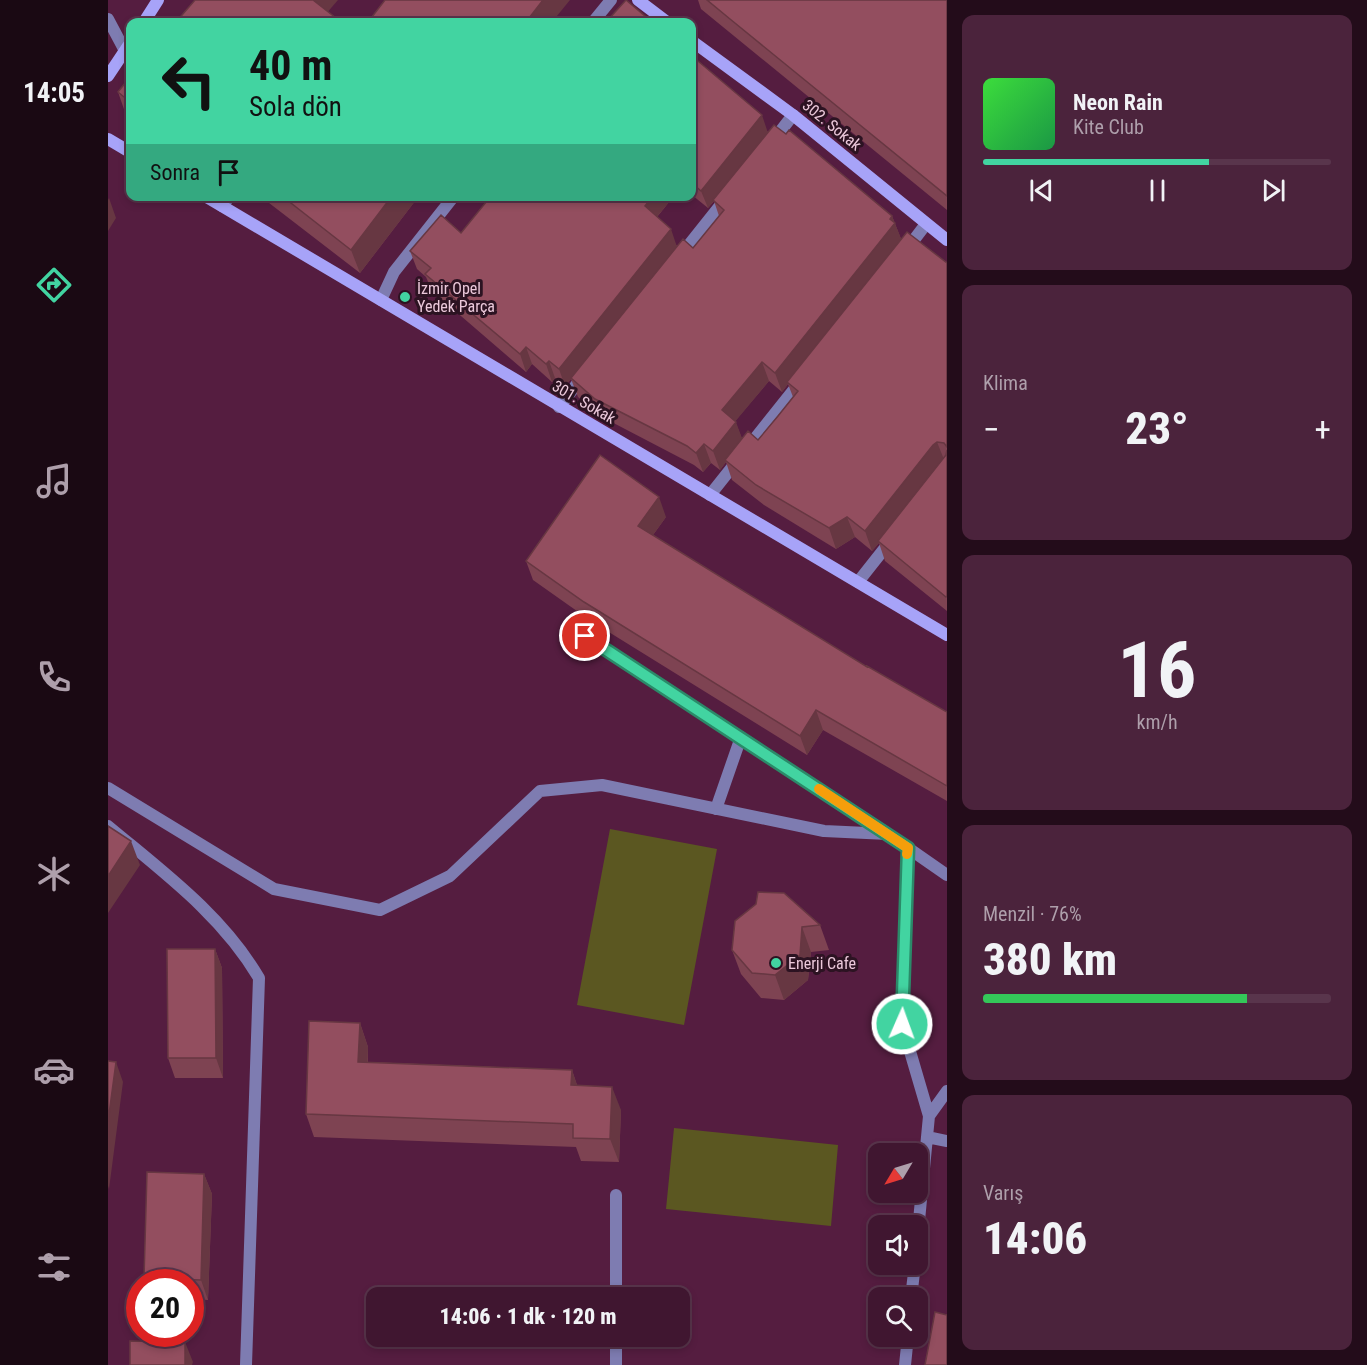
<!DOCTYPE html>
<html lang="tr">
<meta charset="utf-8">
<style>
body{margin:0;font-family:"Roboto Condensed",sans-serif;background:#4b233c;color:#f1f3f6;height:100vh;display:flex;flex-direction:column;font-size:22px;white-space:nowrap}
*{box-sizing:border-box;margin:0}
p{font-size:20px;color:#ae9fab}
.icon{flex:none;width:33px;height:33px;fill:none;stroke:currentColor;stroke-width:2;stroke-linecap:round;stroke-linejoin:round}
.map{position:relative;flex:1;overflow:hidden}
.sheet{display:flex;flex-direction:column;gap:15px;padding:15px;background:#230c1a;width:420px}
.sheet>*{flex:none}
.hud{position:absolute;left:18px;top:18px;width:570px;height:183px;border-radius:12px;box-shadow:0 3px 9px #0003,0 0 0 2px #59354c;background:#42d4a1;color:#111;overflow:hidden}
.needle{width:39px;rotate:232deg}
.fabs{position:absolute;left:760px;top:1143px;display:grid;gap:12px}
.fabs a{display:grid;place-items:center;width:60px;height:60px;border-radius:12px;background:#401630;box-shadow:0 3px 9px #0003,0 0 0 2px #59354c;font-size:30px}
.speed{position:absolute;left:18px;top:1269px;display:flex;gap:12px;font-size:30px;font-weight:700;text-align:center}
.speed>*{display:grid;place-content:center;width:78px;height:78px;border-radius:50%;background:#401630;box-shadow:0 3px 9px #0003,0 0 0 2px #59354c;line-height:1}
.speed .limit{border:9px solid #d22;background:#fff;color:#111}
.pin{position:absolute;display:grid;place-items:center;width:51px;height:51px;color:#fff;margin:-26px;border:3px solid #fff;border-radius:50%;box-shadow:0 2px 6px #0007}
.me{position:absolute;width:66px;margin:-33px;rotate:2deg;stroke-linejoin:round;filter:drop-shadow(0 0 4px #0008)}
.turn{display:flex;align-items:center;gap:21px;height:126px;padding:0 24px;font-size:27px}
.turn .icon{width:78px;height:78px;stroke-width:2.5}
.turn b{display:block;font-size:42px;line-height:51px}
.then{display:flex;align-items:center;height:57px;padding:0 24px;background:#0003;gap:12px;font-size:22px}
.big{font-size:45px;font-weight:800;line-height:1.1}
.sheet .tile{flex:1;display:flex;flex-direction:column;justify-content:center;gap:9px;min-width:0;padding:0 21px;border-radius:12px;background:#4b233c}
.sheet .dial{align-items:center;gap:0}
.dial b{font-size:78px;line-height:1}
.song{display:flex;align-items:center;gap:18px}
.cover{width:72px;height:72px;border-radius:9px;background:linear-gradient(135deg,hsl(120 70% 55%),hsl(140 70% 35%))}
.played{height:6px;border-radius:3px;background:linear-gradient(90deg,#42d4a1 65%,#59354c 65%)}
.keys{display:flex;justify-content:space-around;direction:ltr}
.heat{display:flex;justify-content:space-between;align-items:center;font-size:33px;direction:ltr}
.charge{height:9px;border-radius:4px;background:linear-gradient(90deg,#34c759 76%,#59354c 0)}
.trip{position:absolute;left:258px;top:1287px;width:324px;height:60px;border-radius:12px;background:#401630;box-shadow:0 3px 9px #0003,0 0 0 2px #59354c;font-weight:800;line-height:60px;text-align:center}
main{display:flex;flex:1;min-height:0}
.menu{display:flex;flex-direction:column;width:108px;justify-content:space-around;align-items:center;background:#1a0913;color:#ae9fab}
.menu .icon{width:42px;height:42px}
.menu .current{color:#42d4a1}
.menu b{font-size:27px;color:#f1f3f6}
.map>svg:first-child{display:block}
</style>
<main>
<nav class="menu">
<b>14:05</b>
<svg class="icon current" aria-label="directions" viewBox="0 0 24 24"><path d="M12 3l9 9-9 9-9-9zM9 14v-3h6M13 9l2 2-2 2"/></svg>
<svg class="icon" aria-label="music" viewBox="0 0 24 24"><path d="M9 18V5l10-2v13"/><circle cx="6" cy="18" r="3"/><circle cx="16" cy="16" r="3"/></svg>
<svg class="icon" aria-label="phone" viewBox="0 0 24 24"><path d="M5 4h4l2 5-3 2q2 4 5 5l2-3 5 2v4C11 20 4 13 5 4z"/></svg>
<svg class="icon" aria-label="climate" viewBox="0 0 24 24"><path d="M12 3v18M4 7l16 10M4 17L20 7"/></svg>
<svg class="icon" aria-label="car" viewBox="0 0 24 24"><path d="M5 17H2v-5l4-1 3-4h7l3 4 3 1v5h-3M9 17h6M6 11h13"/><circle cx="7" cy="17" r="2"/><circle cx="17" cy="17" r="2"/></svg>
<svg class="icon" aria-label="filters" viewBox="0 0 24 24"><path d="M4 7h16M4 17h16"/><circle cx="9" cy="7" r="2"/><circle cx="15" cy="17" r="2"/></svg>
</nav>
<div class="map">
<svg width="839" height="1365" viewBox="0 0 839 1365">
<rect width="100%" height="100%" fill="#551d40"/>
<!-- green -->
<path fill="#5b5721" d="M 502,829 L 609,849 L 576,1025 L 469,1005 Z
M 566,1128 L 730,1145 L 723,1226 L 558,1209 Z"/>
<g fill="none" stroke-linecap="round" stroke-linejoin="round">
<!-- lane -->
<path stroke="#7e7cb1" stroke-width="12" d="M 0,19 L 17,51
M 485,22 L 503,0
M 664,142 L 685,115
M 114,206 L 122,196
M 799,249 L 818,224
M 572,256 L 619,197
M 273,300 L 286,272 L 346,196
M 451,407 L 476,375
M 602,495 L 692,382
M 750,582 L 784,539
M 477,636 L 779,833
M 0,788 L 166,889 L 272,910 L 342,876 L 432,791 L 494,785 L 716,831 L 780,834 L 839,875
M 608,809 L 633,737
M 800,848 L 794,1024 L 821,1116
M 819,1137 L 839,1141
M 810,1231 L 821,1116 L 839,1091
M 803,1298 L 807,1264
M 797,1365 L 800,1336"/>
<!-- street -->
<path stroke="#7e7cb1" stroke-width="12" d="M 0,826 C 55,872 114,915 151,978 L 138,1365
M 508,1195 L 508,1298
M 508,1336 L 508,1365"/>
<!-- secondary -->
<path stroke="#a7a3f8" stroke-width="12" d="M 530,0 L 559,22
M 36,22 L 50,0
M 584,41 L 685,115 L 839,240
M 0,76 L 22,43
M 0,139 L 22,152
M 97,196 L 839,635"/>
</g>
<!-- wall -->
<path fill="#7e4352" fill-rule="evenodd" d="M 590,0 L 839,0 L 839,210 L 593,9 Z
M 584,56 L 660,132 L 678,134 L 784,216 L 793,239 L 839,263 L 839,611 L 777,561 L 771,543 L 764,551 L 747,537 L 728,549 L 656,505 L 624,480 L 618,462 L 612,470 L 603,463 L 595,472 L 586,465 L 494,417 L 470,397 L 463,379 L 457,386 L 447,378 L 444,382 L 424,364 L 418,372 L 324,291 L 318,277 L 309,269 L 302,251 L 353,233 L 378,203 L 371,196 L 566,196 L 549,217 L 569,246 L 585,248 L 611,216 L 606,201 L 600,208 L 584,195 ZM 661,381 L 674,392 L 680,384 L 685,397 L 650,440 L 634,439 L 627,421 Z
M 10,92 L 22,102 L 22,118 L 18,115 Z
M 152,196 L 311,196 L 252,273 Z
M 558,517 L 545,535 L 759,667 L 839,712 L 839,801 L 715,730 L 699,755 L 483,621 L 425,580 L 418,561 Z
M 627,921 L 712,925 L 721,950 L 703,952 L 700,980 L 676,1000 L 653,998 L 633,974 L 624,950 Z
M 107,949 L 114,968 L 115,1078 L 67,1078 L 60,1058 Z
M 252,1023 L 260,1047 L 260,1062 L 464,1070 L 469,1085 L 513,1110 L 511,1162 L 473,1161 L 468,1147 L 206,1137 L 198,1114 Z
M 96,1174 L 104,1194 L 100,1300 L 82,1299 L 82,1282 L 37,1282 L 36,1278 Z"/>
<!-- shaded-wall -->
<path fill="#673742" d="M 203,0 L 230,0 L 211,22 Z
M 435,0 L 462,0 L 444,22 L 418,22 Z
M 654,115 L 660,133 L 600,208 L 593,191 Z
M 284,196 L 311,196 L 252,273 L 243,250 Z
M 545,196 L 566,196 L 543,224 L 537,206 Z
M 1,198 L 8,218 L 0,231 L 0,200 Z
M 784,216 L 794,241 L 679,382 L 680,384 L 674,392 L 667,373 Z
M 563,229 L 569,247 L 457,386 L 451,369 Z
M 418,347 L 424,364 L 418,372 L 412,354 Z
M 441,361 L 447,378 L 444,382 L 438,364 Z
M 654,362 L 661,381 L 621,429 L 614,410 Z
M 628,422 L 635,441 L 617,460 L 618,462 L 612,470 L 605,451 Z
M 829,442 L 837,462 L 770,541 L 771,543 L 764,551 L 757,531 L 825,445 Z
M 596,444 L 603,463 L 595,472 L 588,453 Z
M 551,497 L 558,517 L 537,546 L 530,526 Z
M 739,517 L 747,537 L 728,549 L 721,528 Z
M 708,710 L 715,730 L 699,755 L 692,736 Z
M 23,841 L 32,865 L 0,913 L 0,876 Z
M 694,927 L 703,952 L 700,980 L 676,1000 L 667,975 Z
M 107,949 L 114,968 L 115,1078 L 108,1058 Z
M 252,1023 L 260,1047 L 259,1085 L 250,1062 Z
M 8,1062 L 15,1082 L 1,1189 L 0,1186 L 0,1122 Z
M 464,1070 L 472,1094 L 463,1085 Z
M 504,1087 L 513,1110 L 511,1162 L 502,1139 Z
M 96,1174 L 104,1194 L 100,1300 L 93,1280 Z
M 77,1342 L 85,1362 L 84,1365 L 77,1365 Z"/>
<!-- building -->
<path fill="#934e5f" stroke="#673742" stroke-width="1.5" d="M 87,0 L 205,0 L 233,22 L 68,22 Z
M 277,0 L 435,0 L 418,22 L 260,22 Z
M 518,0 L 544,22 L 498,22 Z
M 599,0 L 839,0 L 839,196 L 622,19 Z
M 584,56 L 654,115 L 593,191 L 584,183 Z
M 22,77 L 22,102 L 10,92 Z
M 666,125 L 678,134 L 681,130 L 784,216 L 782,219 L 787,223 L 667,373 L 654,362 L 614,410 L 628,422 L 605,451 L 596,444 L 588,453 L 579,446 L 487,399 L 463,378 L 575,239 L 585,248 L 616,210 L 605,200 Z
M 174,196 L 284,196 L 243,250 Z
M 383,196 L 545,196 L 537,206 L 563,229 L 451,369 L 441,361 L 438,364 L 418,347 L 412,354 L 317,274 L 323,268 L 302,251 L 333,215 L 353,233 Z
M 799,232 L 839,263 L 839,447 L 836,443 L 829,442 L 825,445 L 757,531 L 739,517 L 721,528 L 648,485 L 617,460 L 640,431 L 650,440 L 670,416 L 690,391 L 679,382 Z
M 839,450 L 839,596 L 838,597 L 770,541 L 838,455 Z
M 492,455 L 551,497 L 530,526 L 759,667 L 759,666 L 839,712 L 839,786 L 708,710 L 692,736 L 476,602 L 418,561 Z
M 0,826 L 23,841 L 0,876 Z
M 650,892 L 676,893 L 712,925 L 694,927 L 692,955 L 667,975 L 644,973 L 624,950 L 627,921 L 648,904 Z
M 59,949 L 107,949 L 108,1058 L 60,1058 Z
M 201,1021 L 252,1023 L 250,1062 L 464,1070 L 463,1085 L 504,1087 L 502,1139 L 465,1138 L 465,1124 L 198,1114 Z
M 0,1061 L 8,1062 L 0,1122 Z
M 39,1172 L 96,1174 L 93,1280 L 36,1278 Z
M 827,1312 L 839,1315 L 839,1365 L 817,1365 Z
M 22,1341 L 77,1342 L 77,1365 L 22,1365 Z"/>
<g fill="none" stroke-linecap="round" stroke-linejoin="round">
<!-- route casing -->
<g stroke="#2b8a69" stroke-width="15">
<path id="route" d="M 477,636 L 800,848 L 794,1024"/>
</g>
<!-- route -->
<use href="#route" stroke="#42d4a1" stroke-width="10"/>
<!-- slow -->
<path stroke="#f59e0b" stroke-width="10" d="M 711,789 L 800,848 L 799,854"/>
</g>
<!-- markers -->
<g fill="#42d4a1" stroke="#2c1322" stroke-width="2">
<circle cx="297" cy="297" r="6"/>
<circle cx="668" cy="963" r="6"/>
</g>
<g text-anchor="middle" dominant-baseline="central" stroke-width="6" stroke-linejoin="round" paint-order="stroke">
<!-- street labels -->
<g font-size="16" fill="#ecc9db" stroke="#2c1322">
<text transform="translate(724 125) rotate(39)">302. Sokak</text>
<text transform="translate(476 402) rotate(30)">301. Sokak</text>
</g>
<!-- poi labels -->
<g font-size="16" fill="#ecc9db" stroke="#2c1322" text-anchor="start">
<text x="309" y="288">İzmir Opel<tspan x="309" dy="18">Yedek Parça</tspan></text>
<text x="680" y="963">Enerji Cafe</text>
</g>
</g>
</svg>
<div class="fabs">
<a><svg class="needle" viewBox="-14 -14 28 28"><path d="M0-13l5 13h-10z" fill="#e53935"/><path d="M0 13l5-13h-10z" fill="#ae9fab"/></svg></a>
<a><svg class="icon" aria-label="sound" viewBox="0 0 24 24"><path d="M4 9h4l5-4v14l-5-4H4zM17 9q2 3 0 6"/></svg></a>
<a><svg class="icon" aria-label="search" viewBox="0 0 24 24"><circle cx="10" cy="10" r="6"/><path d="M15 15l6 6"/></svg></a>
</div>
<div class="speed"><div class="limit">20</div></div>
<div class="pin" style="left:477px;top:636px;background:#d93025"><svg class="icon" aria-label="arrive" viewBox="0 0 24 24"><path d="M6 21V4h12l-3 4 3 4H6"/></svg></div>
<svg class="me" style="left:794px;top:1024px" viewBox="-20 -20 40 40"><circle r="17" fill="#42d4a1" stroke="#fff" stroke-width="3"/><path d="M0-11L8 9 0 5-8 9z" fill="#fff"/></svg>
<div class="trip">14:06 · 1 dk · 120 m</div>
<div class="hud">
<div class="turn"><svg class="icon" aria-label="left" viewBox="0 0 24 24"><path d="M17 20v-9H6M10 6l-5 5 5 5"/></svg><div><b>40 m</b>Sola dön</div></div>
<div class="then">Sonra<svg class="icon" aria-label="arrive" viewBox="0 0 24 24"><path d="M6 21V4h12l-3 4 3 4H6"/></svg></div>
</div>
</div>
<section class="sheet">
<div class="tile">
<div class="song"><i class="cover"></i><div><b>Neon Rain</b><p>Kite Club</p></div></div>
<div class="played"></div>
<div class="keys"><svg class="icon" aria-label="previous" viewBox="0 0 24 24"><path d="M18 5L8 12l10 7zM5 5v14"/></svg><svg class="icon" aria-label="pause" viewBox="0 0 24 24"><path d="M8 5v14M16 5v14"/></svg><svg class="icon" aria-label="next" viewBox="0 0 24 24"><path d="M6 5l10 7-10 7zM19 5v14"/></svg></div>
</div>
<div class="tile"><p>Klima</p>
<div class="heat"><a>−</a><b class="big">23°</b><a>+</a></div>
</div>
<div class="tile dial"><b>16</b><p>km/h</p></div>
<div class="tile"><p>Menzil · 76%</p><b class="big">380 km</b><div class="charge"></div></div>
<div class="tile"><p>Varış</p><b class="big">14:06</b></div>
</section>
</main>
